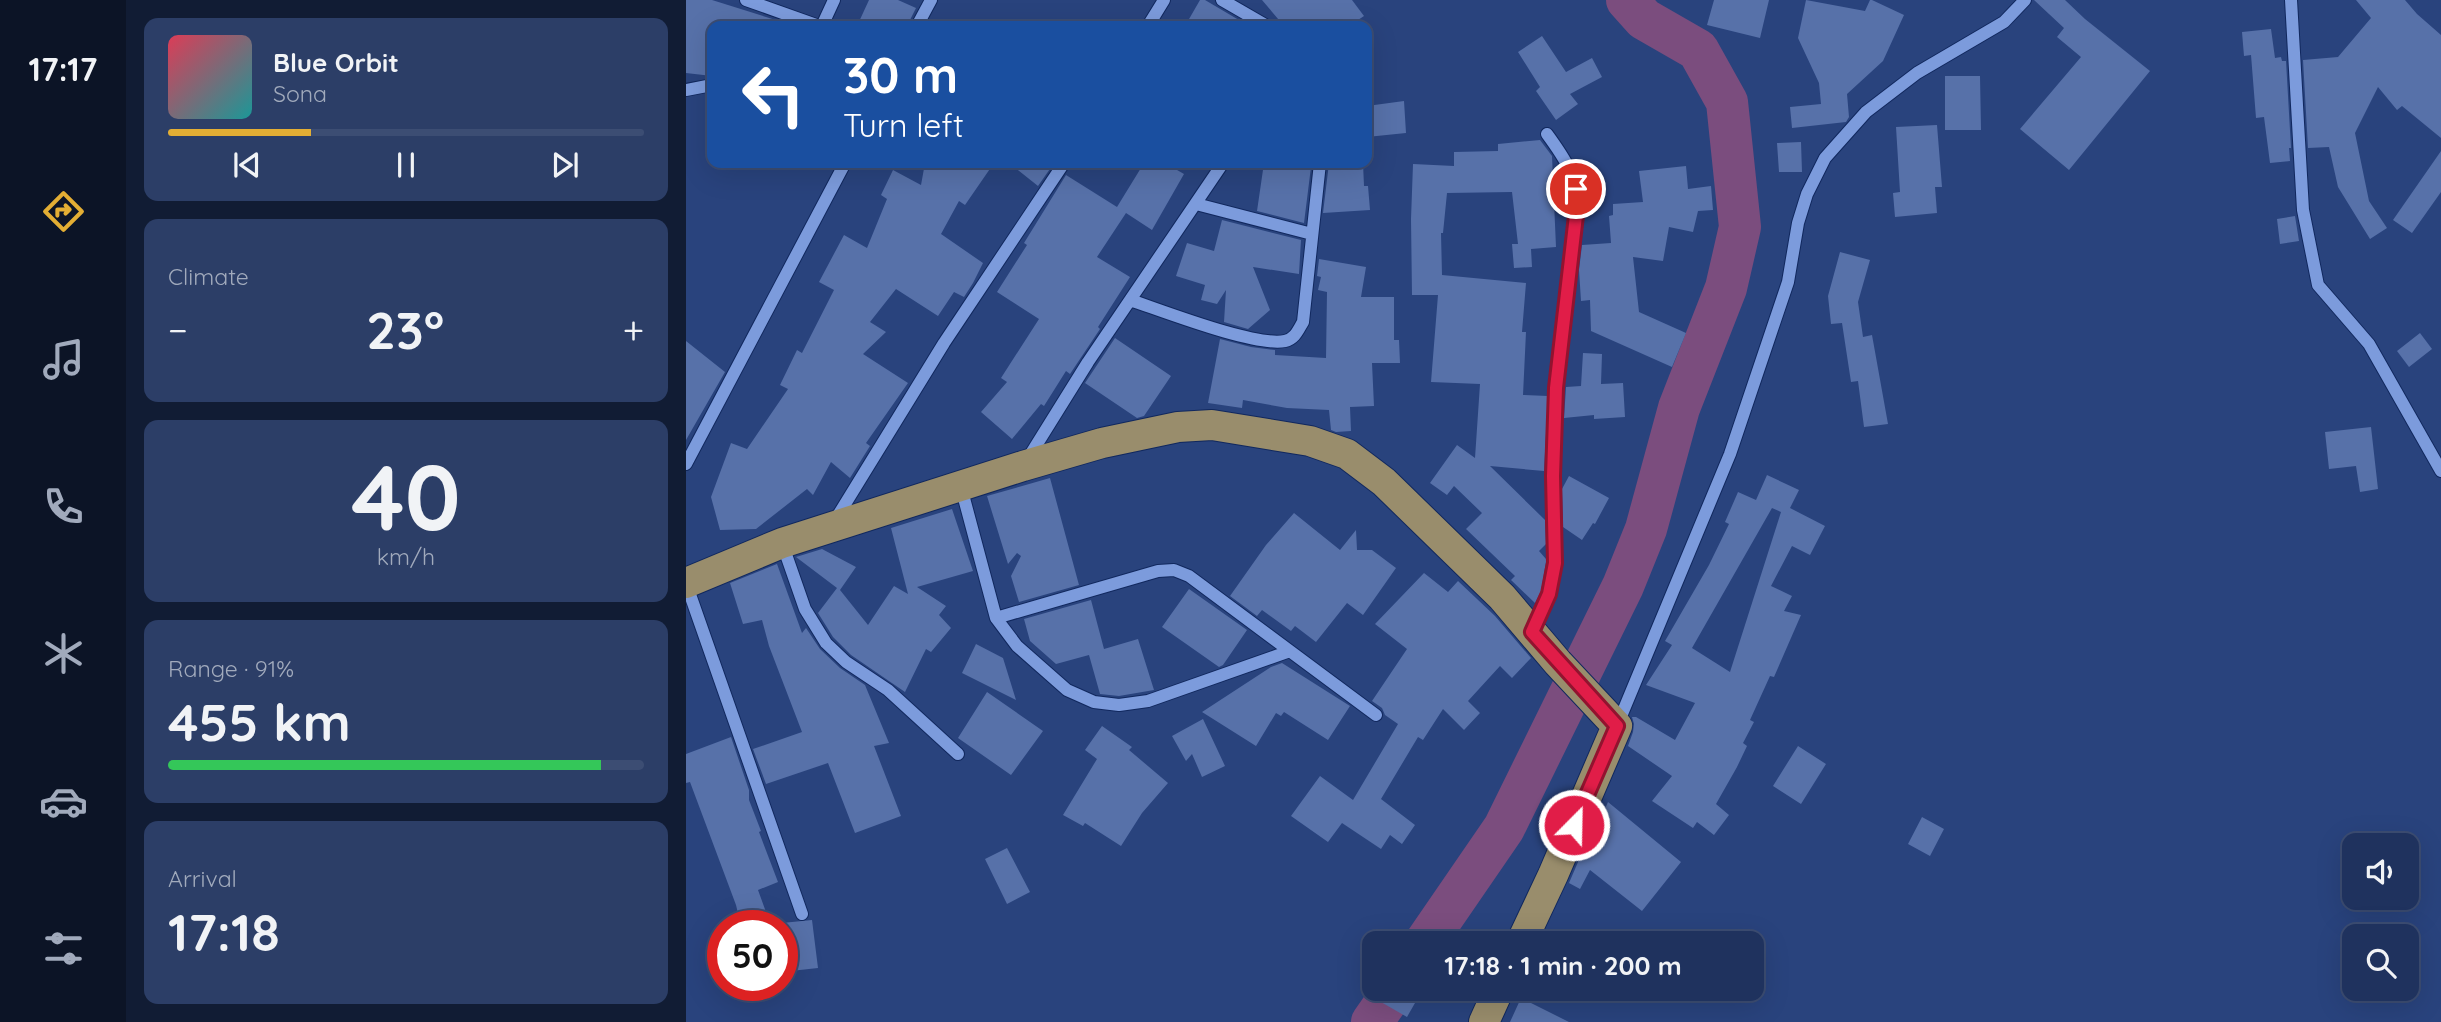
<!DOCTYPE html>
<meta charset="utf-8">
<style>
body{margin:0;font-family:Quicksand,sans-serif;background:#2c3e67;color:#f1f3f6;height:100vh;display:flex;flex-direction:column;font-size:26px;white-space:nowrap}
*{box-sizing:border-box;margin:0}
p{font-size:23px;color:#a1aabc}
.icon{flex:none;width:38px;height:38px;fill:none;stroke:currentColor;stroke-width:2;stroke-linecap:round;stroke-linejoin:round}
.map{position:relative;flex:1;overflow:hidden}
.sheet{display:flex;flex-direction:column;gap:18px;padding:18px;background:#111c34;width:560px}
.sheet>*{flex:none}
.guide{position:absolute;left:21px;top:21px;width:665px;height:147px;border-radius:14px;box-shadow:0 7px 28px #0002,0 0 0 2px #3c4d73;background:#1a4fa0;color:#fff;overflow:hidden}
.tools{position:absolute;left:1656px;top:833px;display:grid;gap:14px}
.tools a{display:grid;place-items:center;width:77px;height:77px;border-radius:14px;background:#1f325e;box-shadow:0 7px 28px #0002,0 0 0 2px #3c4d73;font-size:35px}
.speed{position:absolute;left:21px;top:910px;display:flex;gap:14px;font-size:35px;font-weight:700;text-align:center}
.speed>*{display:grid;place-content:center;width:91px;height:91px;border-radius:50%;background:#1f325e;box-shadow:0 7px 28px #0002,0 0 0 2px #3c4d73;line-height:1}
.speed .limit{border:10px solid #d22;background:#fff;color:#111}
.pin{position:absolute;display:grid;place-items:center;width:60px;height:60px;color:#fff;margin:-30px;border:4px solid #fff;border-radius:50%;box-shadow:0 2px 7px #0007}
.me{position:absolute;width:77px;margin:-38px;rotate:23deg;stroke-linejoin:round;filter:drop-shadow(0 0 5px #0008)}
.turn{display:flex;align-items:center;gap:24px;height:147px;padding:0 21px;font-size:32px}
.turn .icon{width:91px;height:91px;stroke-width:2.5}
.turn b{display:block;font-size:49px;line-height:60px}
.big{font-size:52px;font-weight:800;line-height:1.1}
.sheet .widget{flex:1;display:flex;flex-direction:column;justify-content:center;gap:10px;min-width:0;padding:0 24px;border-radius:14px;background:#2c3e67}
.sheet .dial{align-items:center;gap:0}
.dial b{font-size:91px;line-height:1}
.song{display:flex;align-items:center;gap:21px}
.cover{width:84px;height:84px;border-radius:10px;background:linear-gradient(135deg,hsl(350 70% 55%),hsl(180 70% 35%))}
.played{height:7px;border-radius:4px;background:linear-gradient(90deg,#e3ae34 30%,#3c4d73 30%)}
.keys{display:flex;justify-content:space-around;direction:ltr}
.heat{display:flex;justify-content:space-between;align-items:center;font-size:38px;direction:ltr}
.charge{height:10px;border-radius:5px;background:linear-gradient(90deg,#34c759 91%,#3c4d73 0)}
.trip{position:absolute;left:676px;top:931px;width:402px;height:70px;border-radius:14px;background:#1f325e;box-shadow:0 7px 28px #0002,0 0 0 2px #3c4d73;font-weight:800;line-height:70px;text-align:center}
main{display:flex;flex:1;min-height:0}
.dock{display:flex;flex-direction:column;width:126px;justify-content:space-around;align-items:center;background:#0c1426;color:#a1aabc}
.dock .icon{width:49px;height:49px}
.dock .selected{color:#e3ae34}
.dock b{font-size:32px;color:#f1f3f6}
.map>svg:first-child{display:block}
</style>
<main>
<nav class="dock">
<b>17:17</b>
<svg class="icon selected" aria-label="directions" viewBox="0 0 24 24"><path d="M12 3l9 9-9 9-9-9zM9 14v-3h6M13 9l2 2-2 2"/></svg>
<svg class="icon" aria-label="music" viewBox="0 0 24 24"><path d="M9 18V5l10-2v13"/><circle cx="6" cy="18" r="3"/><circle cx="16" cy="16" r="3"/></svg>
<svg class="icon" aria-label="phone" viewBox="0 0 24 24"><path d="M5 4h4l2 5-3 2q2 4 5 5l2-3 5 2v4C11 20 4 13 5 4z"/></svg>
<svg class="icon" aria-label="climate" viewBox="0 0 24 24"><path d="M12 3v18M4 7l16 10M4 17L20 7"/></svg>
<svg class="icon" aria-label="car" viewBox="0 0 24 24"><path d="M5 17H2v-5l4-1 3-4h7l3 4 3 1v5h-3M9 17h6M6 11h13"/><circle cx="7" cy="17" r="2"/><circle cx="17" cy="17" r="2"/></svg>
<svg class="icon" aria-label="filters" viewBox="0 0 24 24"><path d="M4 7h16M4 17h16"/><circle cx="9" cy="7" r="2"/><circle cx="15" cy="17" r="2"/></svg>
</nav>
<section class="sheet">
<div class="widget">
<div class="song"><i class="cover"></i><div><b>Blue Orbit</b><p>Sona</p></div></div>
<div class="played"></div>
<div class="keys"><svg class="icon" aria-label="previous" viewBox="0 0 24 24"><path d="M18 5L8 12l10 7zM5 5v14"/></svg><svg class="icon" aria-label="pause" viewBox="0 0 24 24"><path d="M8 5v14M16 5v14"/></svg><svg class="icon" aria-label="next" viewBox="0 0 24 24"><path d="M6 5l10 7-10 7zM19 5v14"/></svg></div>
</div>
<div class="widget"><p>Climate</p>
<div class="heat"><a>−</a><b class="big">23°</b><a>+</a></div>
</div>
<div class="widget dial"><b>40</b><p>km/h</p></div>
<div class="widget"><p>Range · 91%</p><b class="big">455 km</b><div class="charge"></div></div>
<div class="widget"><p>Arrival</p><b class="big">17:18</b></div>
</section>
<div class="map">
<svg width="1755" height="1022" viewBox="0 0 1755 1022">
<rect width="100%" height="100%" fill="#29437d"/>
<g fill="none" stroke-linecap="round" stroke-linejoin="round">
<!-- river -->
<path stroke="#7b4d7e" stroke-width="42" d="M 739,943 L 818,828 L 937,586 L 960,529 L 993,408 L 1040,288 L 1054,227 L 1041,102 L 1012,50 L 958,19 L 941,0
M 686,1022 L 709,989"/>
</g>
<!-- building -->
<path fill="#5771a9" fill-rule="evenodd" d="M 0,0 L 26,0 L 96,22 L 95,26 L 26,26 L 26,76 L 0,73 Z
M 183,0 L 212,0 L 230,8 L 221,26 L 171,26 Z
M 514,0 L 519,0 L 563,26 L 499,26 Z
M 576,0 L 666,0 L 678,16 L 663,26 L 598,26 Z
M 1028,0 L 1083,0 L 1074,38 L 1021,25 Z
M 1120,0 L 1179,11 L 1184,0 L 1186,0 L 1218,15 L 1197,61 L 1161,94 L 1163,117 L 1160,122 L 1106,128 L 1104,107 L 1135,104 L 1133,83 L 1112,38 Z
M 1348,0 L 1379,0 L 1399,19 L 1464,71 L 1383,170 L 1334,129 L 1395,57 L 1371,37 L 1378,28 Z
M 1670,0 L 1719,0 L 1731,14 L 1755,35 L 1755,138 L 1716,106 L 1711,110 L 1692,87 L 1669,133 L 1683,201 L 1701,228 L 1684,239 L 1652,187 L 1643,147 L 1622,148 L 1617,60 L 1652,57 L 1685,18 Z
M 1585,29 L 1589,58 L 1595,57 L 1596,61 L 1600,61 L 1605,148 L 1603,148 L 1604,161 L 1584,163 L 1578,117 L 1570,118 L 1565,55 L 1558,56 L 1556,32 Z
M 856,36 L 880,72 L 906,58 L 916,77 L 884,94 L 892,104 L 870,120 L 850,91 L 854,87 L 832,52 Z
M 1259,76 L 1294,76 L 1295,130 L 1259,130 Z
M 718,101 L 720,133 L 681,137 L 681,106 Z
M 1251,125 L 1256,187 L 1249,187 L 1251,213 L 1209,217 L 1207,193 L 1214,192 L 1210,127 Z
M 854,140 L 866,156 L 870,247 L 845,249 L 846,267 L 828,268 L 826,244 L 832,244 L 826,192 L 761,193 L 757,233 L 755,233 L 756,275 L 840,283 L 836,332 L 840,332 L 837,395 L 862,396 L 858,471 L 804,466 L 859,520 L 860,544 L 853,551 L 860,559 L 860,562 L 855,591 L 849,603 L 825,580 L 829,576 L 780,529 L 796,513 L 768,486 L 761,495 L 744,483 L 771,445 L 789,458 L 794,384 L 745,382 L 752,295 L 726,295 L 725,219 L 727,164 L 768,166 L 768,152 L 812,151 L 812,144 Z
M 1115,142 L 1116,172 L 1093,172 L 1091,143 Z
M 1755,151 L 1755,192 L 1726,233 L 1707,220 Z
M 239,163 L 308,163 L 279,205 L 273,201 L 255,234 L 297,263 L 287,283 L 278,297 L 268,292 L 252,316 L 210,289 L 184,322 L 200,332 L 177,354 L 222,383 L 180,443 L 184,446 L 164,478 L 145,462 L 127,495 L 121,489 L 70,529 L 34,530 L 25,497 L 45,443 L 61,449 L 102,389 L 94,385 L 111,350 L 116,353 L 148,290 L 133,282 L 158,235 L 181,248 L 201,199 L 195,195 L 207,170 L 235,185 Z
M 323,163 L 360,163 L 366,166 L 352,186 Z
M 458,163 L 479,163 L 498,174 L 466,230 L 440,213 L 411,257 L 444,277 L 412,327 L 414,329 L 384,374 L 380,371 L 358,406 L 355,404 L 326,439 L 295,412 L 321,382 L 315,378 L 353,319 L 311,292 L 341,245 L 338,243 L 380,175 L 431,207 Z
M 578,163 L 625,167 L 618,223 L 571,211 Z
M 643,163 L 677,163 L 678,186 L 682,186 L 684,210 L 637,213 Z
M 1000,166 L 1002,189 L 1025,186 L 1027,210 L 1012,211 L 1007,232 L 983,227 L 977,261 L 947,257 L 953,312 L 1000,333 L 986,367 L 905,331 L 904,300 L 895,301 L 893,270 L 896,245 L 925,243 L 923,216 L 927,215 L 927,204 L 957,202 L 953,171 Z
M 1609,216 L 1613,241 L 1594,244 L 1591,219 Z
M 536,220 L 615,240 L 613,274 L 567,267 L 584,310 L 562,329 L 538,322 L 540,290 L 531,304 L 515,300 L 519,285 L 490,276 L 501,243 L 528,251 Z
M 1154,252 L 1184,260 L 1172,302 L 1177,337 L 1186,335 L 1202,424 L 1178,427 L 1172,381 L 1165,382 L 1156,323 L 1145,324 L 1142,296 Z
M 633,259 L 680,267 L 675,297 L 708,297 L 708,340 L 713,340 L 714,363 L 686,363 L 688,406 L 664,407 L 665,431 L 650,432 L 645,430 L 643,410 L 601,408 L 557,400 L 556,408 L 522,403 L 534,339 L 565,347 L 589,350 L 589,355 L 640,358 L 641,292 L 632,290 L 635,277 L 631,276 Z
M 1734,333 L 1746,349 L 1723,367 L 1711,351 Z
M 429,338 L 485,376 L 458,416 L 451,418 L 399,383 Z
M 0,341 L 39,372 L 0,440 Z
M 897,353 L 916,354 L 915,384 L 937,383 L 939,417 L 908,419 L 908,415 L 878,418 L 880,387 L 895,386 Z
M 1685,427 L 1692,489 L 1674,492 L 1670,466 L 1643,469 L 1639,432 Z
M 1081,475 L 1113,490 L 1104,508 L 1139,526 L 1124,555 L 1106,546 L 1085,586 L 1106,596 L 1098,611 L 1115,615 L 1088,677 L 1084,676 L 1064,720 L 1068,722 L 1057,743 L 1061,746 L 1051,767 L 1030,804 L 1043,815 L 1028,835 L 1011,822 L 1007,828 L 966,801 L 986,776 L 942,746 L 947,732 L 948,724 L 946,717 L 950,717 L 989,740 L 1009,703 L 960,685 L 986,645 L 979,641 L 1023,565 L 1043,524 L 1039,522 L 1052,492 L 1070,500 ZM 1086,508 L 1095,512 L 1044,672 L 1006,648 Z
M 883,476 L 923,498 L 909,524 L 907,523 L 896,540 L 877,527 L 876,489 Z
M 364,478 L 393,585 L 333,602 L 325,576 L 335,556 L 331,553 L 322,564 L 301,496 Z
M 266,509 L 287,571 L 231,587 L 260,606 L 253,615 L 265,628 L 245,652 L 240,649 L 219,692 L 165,655 L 147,637 L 132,613 L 151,588 L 110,557 L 136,549 L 170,567 L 154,590 L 182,625 L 208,586 L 222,594 L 205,528 Z
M 608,513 L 654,550 L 670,530 L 671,550 L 686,550 L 710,568 L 677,615 L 661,603 L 630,642 L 609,626 L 605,631 L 576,610 L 571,616 L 544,596 L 580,545 Z
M 91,564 L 116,633 L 120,628 L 134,649 L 154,668 L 179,685 L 203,743 L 188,746 L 215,816 L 169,833 L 142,763 L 80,784 L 67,749 L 116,732 L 83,646 L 76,620 L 57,624 L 44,583 Z
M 738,573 L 762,592 L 772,581 L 809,616 L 845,658 L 826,678 L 814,666 L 782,701 L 794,713 L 778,730 L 757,709 L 737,740 L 732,737 L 695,799 L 729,825 L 716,844 L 704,835 L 695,849 L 656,823 L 642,842 L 605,816 L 634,776 L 667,800 L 712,724 L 699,715 L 696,708 L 686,701 L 721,649 L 689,624 Z
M 503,589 L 561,630 L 537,665 L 533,667 L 476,627 Z
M 405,600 L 418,649 L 452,639 L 468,690 L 433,696 L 414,694 L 403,655 L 370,664 L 344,641 L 338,619 Z
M 290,644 L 317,658 L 330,700 L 276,673 Z
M 596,663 L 664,706 L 642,740 L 598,712 L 595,716 L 590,713 L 570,746 L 516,712 L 585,667 Z
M 301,692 L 357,731 L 325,775 L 272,738 Z
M 517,719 L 539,766 L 516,777 L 506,754 L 500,761 L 486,736 Z
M 416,726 L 446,747 L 443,750 L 482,783 L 456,813 L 435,846 L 399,823 L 397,826 L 377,815 L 411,759 L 399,750 Z
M 45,737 L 63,790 L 63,800 L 75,831 L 73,832 L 92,882 L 72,890 L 85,926 L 55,926 L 50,905 L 4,782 L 0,783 L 0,754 Z
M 1112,746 L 1140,764 L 1115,804 L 1087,786 Z
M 922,802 L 995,862 L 956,911 L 904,870 L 894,889 L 883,883 L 910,820 L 913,822 Z
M 1236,817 L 1258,829 L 1244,856 L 1222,844 Z
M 321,848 L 344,892 L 321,904 L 299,859 Z
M 126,920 L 132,968 L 96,972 L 96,923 Z
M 703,989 L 737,989 L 721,1017 L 695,1002 Z
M 835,998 L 883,1022 L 824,1022 Z"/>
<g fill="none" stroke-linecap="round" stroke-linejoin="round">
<!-- minor casing -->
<g stroke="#11285e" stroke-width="14">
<path id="minor" d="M 60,0 L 133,26
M 536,0 L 581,26
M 1605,0 L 1617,210 L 1632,285 L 1683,344 L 1755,471
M 136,26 L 148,0
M 231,26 L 245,0
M 462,26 L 478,0
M 0,90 L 26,85
M 510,204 L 626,234
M 444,300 C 477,311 569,347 599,341 C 609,339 612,330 617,322 L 634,163
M 341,460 L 402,362 L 537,163
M 0,464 L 159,163
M 275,487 L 310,618 L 331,646 L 381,690 L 408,702 L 433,705 L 462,701 L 604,651
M 148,522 L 258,343 L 378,163
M 96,543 L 119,609 L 140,643 L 160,662 L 202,690 L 272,754
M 0,583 L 116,914
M 310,618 L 472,571 L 488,570 L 503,576 L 690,715
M 846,631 L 863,594 L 869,563 L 867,476 L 871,388 L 891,207 C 889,173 880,160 861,134
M 931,726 L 1044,454 L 1102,282 L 1112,223 L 1121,194 L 1139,158 L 1180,112 L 1231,73 L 1318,22 L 1339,0"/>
</g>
<!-- major casing -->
<g stroke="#11285e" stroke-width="32">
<path id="major" d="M 0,583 L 96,543 L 337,466 L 416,443 L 492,427 L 526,425 L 624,441 L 661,454 L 698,482 L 816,597 L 872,663 L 931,726 L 867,875 L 835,943
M 798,1022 L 813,989"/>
</g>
<!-- minor -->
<use href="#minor" stroke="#7c9bdc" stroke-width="12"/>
<!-- major -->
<use href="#major" stroke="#998d6c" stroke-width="30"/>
</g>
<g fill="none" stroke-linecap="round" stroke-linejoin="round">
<!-- route casing -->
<g stroke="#92132f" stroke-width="18">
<path id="route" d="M 888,825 L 931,726 L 846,632 L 863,594 L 869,563 L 867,476 L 870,388 L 891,207 L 890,189"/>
</g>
<!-- route -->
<use href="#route" stroke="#e11d48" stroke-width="12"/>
</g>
</svg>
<div class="tools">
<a><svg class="icon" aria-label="sound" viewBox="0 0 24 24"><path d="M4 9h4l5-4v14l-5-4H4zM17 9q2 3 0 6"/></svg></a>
<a><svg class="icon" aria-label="search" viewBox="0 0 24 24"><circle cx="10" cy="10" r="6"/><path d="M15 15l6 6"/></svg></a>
</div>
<div class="speed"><div class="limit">50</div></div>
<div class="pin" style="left:890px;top:189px;background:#d93025"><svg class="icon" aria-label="arrive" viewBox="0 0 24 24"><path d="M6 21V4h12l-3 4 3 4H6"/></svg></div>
<svg class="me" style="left:888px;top:825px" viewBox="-20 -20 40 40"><circle r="17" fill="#e11d48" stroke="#fff" stroke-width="3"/><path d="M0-11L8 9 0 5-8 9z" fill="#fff"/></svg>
<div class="trip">17:18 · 1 min · 200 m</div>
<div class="guide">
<div class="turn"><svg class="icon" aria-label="left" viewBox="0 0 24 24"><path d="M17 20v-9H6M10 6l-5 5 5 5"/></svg><div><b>30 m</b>Turn left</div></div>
</div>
</div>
</main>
